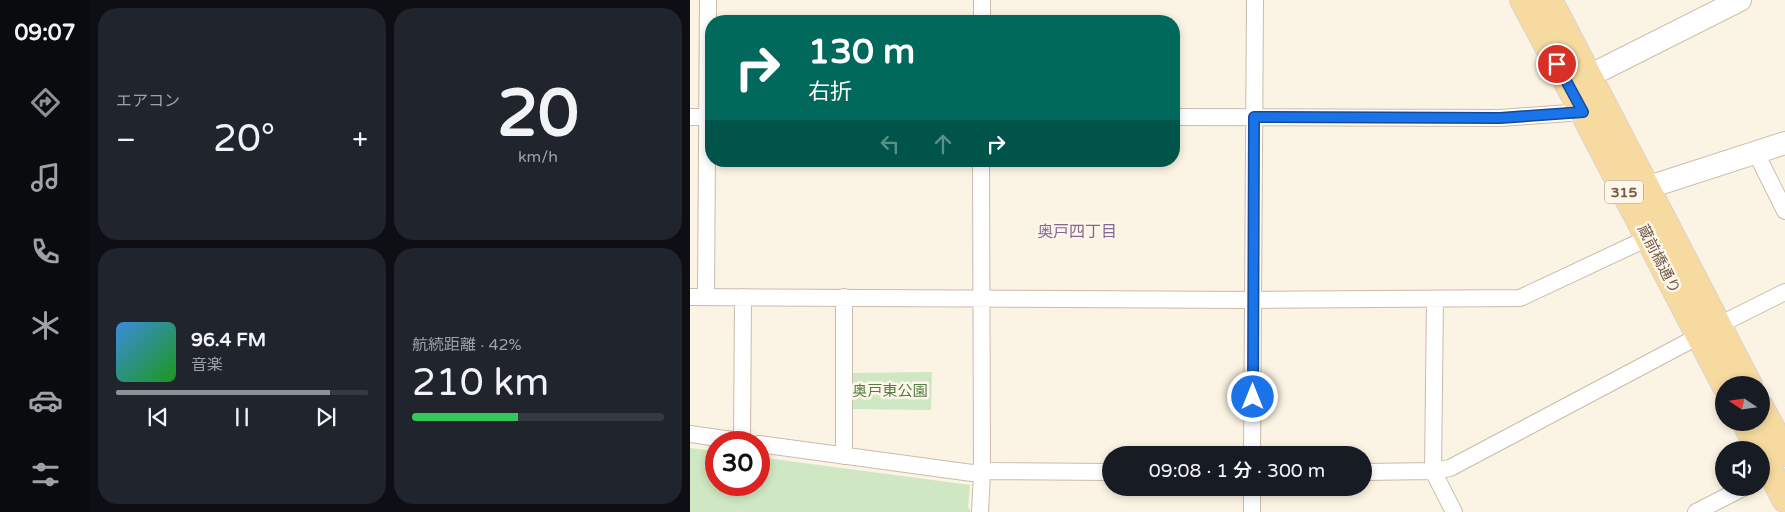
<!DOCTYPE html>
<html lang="ja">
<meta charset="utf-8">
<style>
body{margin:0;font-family:"Varela Round","Noto Sans JP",sans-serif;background:#20242c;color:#f1f3f6;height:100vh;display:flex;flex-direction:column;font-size:19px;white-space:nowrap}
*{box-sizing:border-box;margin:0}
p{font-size:16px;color:#9ea1a6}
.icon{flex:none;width:28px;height:28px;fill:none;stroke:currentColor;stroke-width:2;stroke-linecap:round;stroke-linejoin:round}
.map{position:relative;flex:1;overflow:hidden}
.drawer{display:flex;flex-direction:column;gap:8px;padding:8px;background:#0d0f14;width:600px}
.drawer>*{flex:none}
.hud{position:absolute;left:15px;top:15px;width:475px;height:152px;border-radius:20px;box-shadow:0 2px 8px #0003;background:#00695c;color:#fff;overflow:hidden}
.needle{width:32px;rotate:283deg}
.fabs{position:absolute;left:1025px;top:376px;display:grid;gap:10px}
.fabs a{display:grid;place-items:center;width:55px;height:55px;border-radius:50%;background:#171b24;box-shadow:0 2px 8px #0003;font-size:25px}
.speed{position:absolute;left:15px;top:431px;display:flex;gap:10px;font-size:25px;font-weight:700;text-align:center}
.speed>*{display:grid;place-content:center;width:65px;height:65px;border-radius:50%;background:#171b24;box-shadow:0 2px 8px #0003;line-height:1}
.speed .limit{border:8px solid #d22;background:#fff;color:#111}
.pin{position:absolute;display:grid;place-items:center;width:42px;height:42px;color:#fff;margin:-21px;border:2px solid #fff;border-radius:50%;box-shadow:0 1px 5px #0007}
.me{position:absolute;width:55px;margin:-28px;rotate:0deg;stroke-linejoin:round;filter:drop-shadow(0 0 4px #0008)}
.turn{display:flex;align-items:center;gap:18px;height:105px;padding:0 20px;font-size:22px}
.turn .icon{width:65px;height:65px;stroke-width:2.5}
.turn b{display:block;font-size:35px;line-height:42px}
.lanes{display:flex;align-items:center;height:48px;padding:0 20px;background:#0003;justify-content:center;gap:25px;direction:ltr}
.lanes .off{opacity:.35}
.big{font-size:38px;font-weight:600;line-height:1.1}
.drawer .tile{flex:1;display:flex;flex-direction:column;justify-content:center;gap:8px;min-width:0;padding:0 18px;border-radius:20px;background:#20242c}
.drawer .dial{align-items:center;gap:0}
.dial b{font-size:65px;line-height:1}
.song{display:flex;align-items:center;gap:15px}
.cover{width:60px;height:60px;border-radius:8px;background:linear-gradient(135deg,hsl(210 70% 55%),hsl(120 70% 35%))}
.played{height:5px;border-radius:2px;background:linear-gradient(90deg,#8c9099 85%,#363941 85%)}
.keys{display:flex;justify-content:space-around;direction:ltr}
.heat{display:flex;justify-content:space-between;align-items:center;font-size:28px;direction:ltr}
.charge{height:8px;border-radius:4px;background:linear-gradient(90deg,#34c759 42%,#363941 0)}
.drawer .tiles{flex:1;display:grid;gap:8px;grid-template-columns:repeat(2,1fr)}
.trip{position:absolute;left:412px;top:446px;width:270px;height:50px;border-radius:25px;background:#171b24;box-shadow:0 2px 8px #0003;font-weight:600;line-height:50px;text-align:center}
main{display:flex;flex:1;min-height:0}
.menu{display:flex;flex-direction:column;width:90px;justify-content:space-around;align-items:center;background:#090b0e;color:#9ea1a6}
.menu .icon{width:35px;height:35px}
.menu .active{color:#8c9099}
.menu b{font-size:22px;color:#f1f3f6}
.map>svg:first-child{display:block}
</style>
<main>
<nav class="menu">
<b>09:07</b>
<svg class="icon active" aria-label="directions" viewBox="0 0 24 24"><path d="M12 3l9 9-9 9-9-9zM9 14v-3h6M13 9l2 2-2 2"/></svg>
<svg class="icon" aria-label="music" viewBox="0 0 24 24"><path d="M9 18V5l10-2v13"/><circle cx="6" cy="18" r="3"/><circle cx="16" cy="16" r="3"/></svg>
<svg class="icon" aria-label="phone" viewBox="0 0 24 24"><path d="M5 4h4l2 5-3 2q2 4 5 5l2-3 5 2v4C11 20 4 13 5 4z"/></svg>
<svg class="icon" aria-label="climate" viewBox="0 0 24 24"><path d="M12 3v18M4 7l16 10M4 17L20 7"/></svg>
<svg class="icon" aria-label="car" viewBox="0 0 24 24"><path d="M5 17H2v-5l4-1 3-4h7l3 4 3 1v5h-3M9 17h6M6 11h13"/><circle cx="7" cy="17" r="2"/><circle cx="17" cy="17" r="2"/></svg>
<svg class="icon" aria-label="filters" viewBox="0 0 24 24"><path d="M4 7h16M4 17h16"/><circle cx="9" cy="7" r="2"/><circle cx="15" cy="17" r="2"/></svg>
</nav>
<section class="drawer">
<div class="tiles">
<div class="tile"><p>エアコン</p>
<div class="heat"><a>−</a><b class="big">20°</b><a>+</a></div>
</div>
<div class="tile dial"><b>20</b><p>km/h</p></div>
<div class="tile">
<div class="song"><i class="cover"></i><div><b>96.4 FM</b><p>音楽</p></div></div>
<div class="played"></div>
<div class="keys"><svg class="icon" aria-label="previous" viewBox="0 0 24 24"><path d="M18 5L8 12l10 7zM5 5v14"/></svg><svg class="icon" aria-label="pause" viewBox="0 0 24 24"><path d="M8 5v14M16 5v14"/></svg><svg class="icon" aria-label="next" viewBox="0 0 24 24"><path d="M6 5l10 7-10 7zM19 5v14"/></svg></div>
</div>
<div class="tile"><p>航続距離 · 42%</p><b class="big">210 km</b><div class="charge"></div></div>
</div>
</section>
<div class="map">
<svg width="1095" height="512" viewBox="0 0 1095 512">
<rect width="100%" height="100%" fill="#fbf3e3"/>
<!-- green -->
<path fill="#cfe7c3" d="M 242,372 L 241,410 L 158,409 L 158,373 Z
M 0,448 L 26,451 L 26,485 L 69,485 L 69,457 L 280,485 L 278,507 L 281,512 L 0,512 Z"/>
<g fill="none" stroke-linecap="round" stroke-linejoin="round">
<!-- street casing -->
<g stroke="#cbbbaa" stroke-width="18">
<path id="street" d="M 292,21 L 292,0
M 0,117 L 21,117
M 484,117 L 810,118 L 893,112
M 1066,153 L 1095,211
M 0,297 L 563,300 L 830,298 L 958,238
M 16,297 L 18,0
M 745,299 L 743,471 L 764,512
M 1027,326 L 1095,292
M 0,434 L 56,442
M 52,442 L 53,297
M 69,444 L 282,473 L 300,471 L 421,472
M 562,455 L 565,0
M 154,456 L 154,297
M 674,472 L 743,471 L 760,468 L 1009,336
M 290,512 L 292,472 L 291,161
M 562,512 L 562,488
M 1006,512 L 1053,488"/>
</g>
<!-- secondary casing -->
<g stroke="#d0bdab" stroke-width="24">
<path id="secondary" d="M 899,76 L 1050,0
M 956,188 L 1095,143"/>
</g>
<!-- primary casing -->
<g stroke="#dad4d0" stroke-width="28">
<path id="primary" d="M 833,0 L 893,112 L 1035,385
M 859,0 L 1059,385
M 1071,408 L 1095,453
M 1055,422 L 1069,450
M 1071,454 L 1095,499"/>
</g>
<!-- street -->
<use href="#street" stroke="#fff" stroke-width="16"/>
<!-- secondary -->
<use href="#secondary" stroke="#fff" stroke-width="22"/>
<!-- primary -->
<use href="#primary" stroke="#f6da9f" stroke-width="26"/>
</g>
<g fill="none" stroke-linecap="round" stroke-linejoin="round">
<!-- route casing -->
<g stroke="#114b97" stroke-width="12">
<path id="route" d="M 563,397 L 564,117 L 810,118 L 893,112 L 867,64"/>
</g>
<!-- route -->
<use href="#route" stroke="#1a73e8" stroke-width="9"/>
</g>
<g text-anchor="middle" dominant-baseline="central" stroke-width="5" stroke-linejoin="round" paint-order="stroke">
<!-- shield labels -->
<rect fill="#fef7e9" stroke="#9b897a" stroke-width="1" x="915" y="180.5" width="38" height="23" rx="4"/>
<g font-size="14" font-weight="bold" fill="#715a4b">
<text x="934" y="192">315</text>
</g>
<!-- street labels -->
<g font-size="15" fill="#715a4b" stroke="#fef7e9">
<text transform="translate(969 259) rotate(63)">蔵前橋通り</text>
</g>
<!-- park labels -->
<g font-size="15" fill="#547c46" stroke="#fef7e9">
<text x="200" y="391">奥戸東公園</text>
</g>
<!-- neighbourhood labels -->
<g font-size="16" fill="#876694" stroke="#fef7e9">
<text x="387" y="232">奥戸四丁目</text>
</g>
</g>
</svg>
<div class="fabs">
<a><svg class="needle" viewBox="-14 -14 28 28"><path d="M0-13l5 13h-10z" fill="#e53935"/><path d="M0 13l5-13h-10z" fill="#9ea1a6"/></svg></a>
<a><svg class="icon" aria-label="sound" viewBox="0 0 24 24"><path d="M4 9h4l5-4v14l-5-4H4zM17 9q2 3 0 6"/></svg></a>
</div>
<div class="speed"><div class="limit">30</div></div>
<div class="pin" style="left:867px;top:64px;background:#d93025"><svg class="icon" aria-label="arrive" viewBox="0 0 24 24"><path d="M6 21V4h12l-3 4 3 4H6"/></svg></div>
<svg class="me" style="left:563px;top:397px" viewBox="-20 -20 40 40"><circle r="17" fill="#1a73e8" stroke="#fff" stroke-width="3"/><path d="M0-11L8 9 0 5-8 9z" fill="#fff"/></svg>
<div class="trip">09:08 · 1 分 · 300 m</div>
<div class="hud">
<div class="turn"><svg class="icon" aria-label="right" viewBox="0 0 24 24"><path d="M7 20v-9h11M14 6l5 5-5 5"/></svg><div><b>130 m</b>右折</div></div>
<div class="lanes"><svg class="icon off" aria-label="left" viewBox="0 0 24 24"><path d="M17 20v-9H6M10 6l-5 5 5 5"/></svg><svg class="icon off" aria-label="ahead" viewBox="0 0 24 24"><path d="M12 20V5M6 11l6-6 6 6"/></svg><svg class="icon" aria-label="right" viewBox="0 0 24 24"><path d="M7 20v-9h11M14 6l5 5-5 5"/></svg></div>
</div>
</div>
</main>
